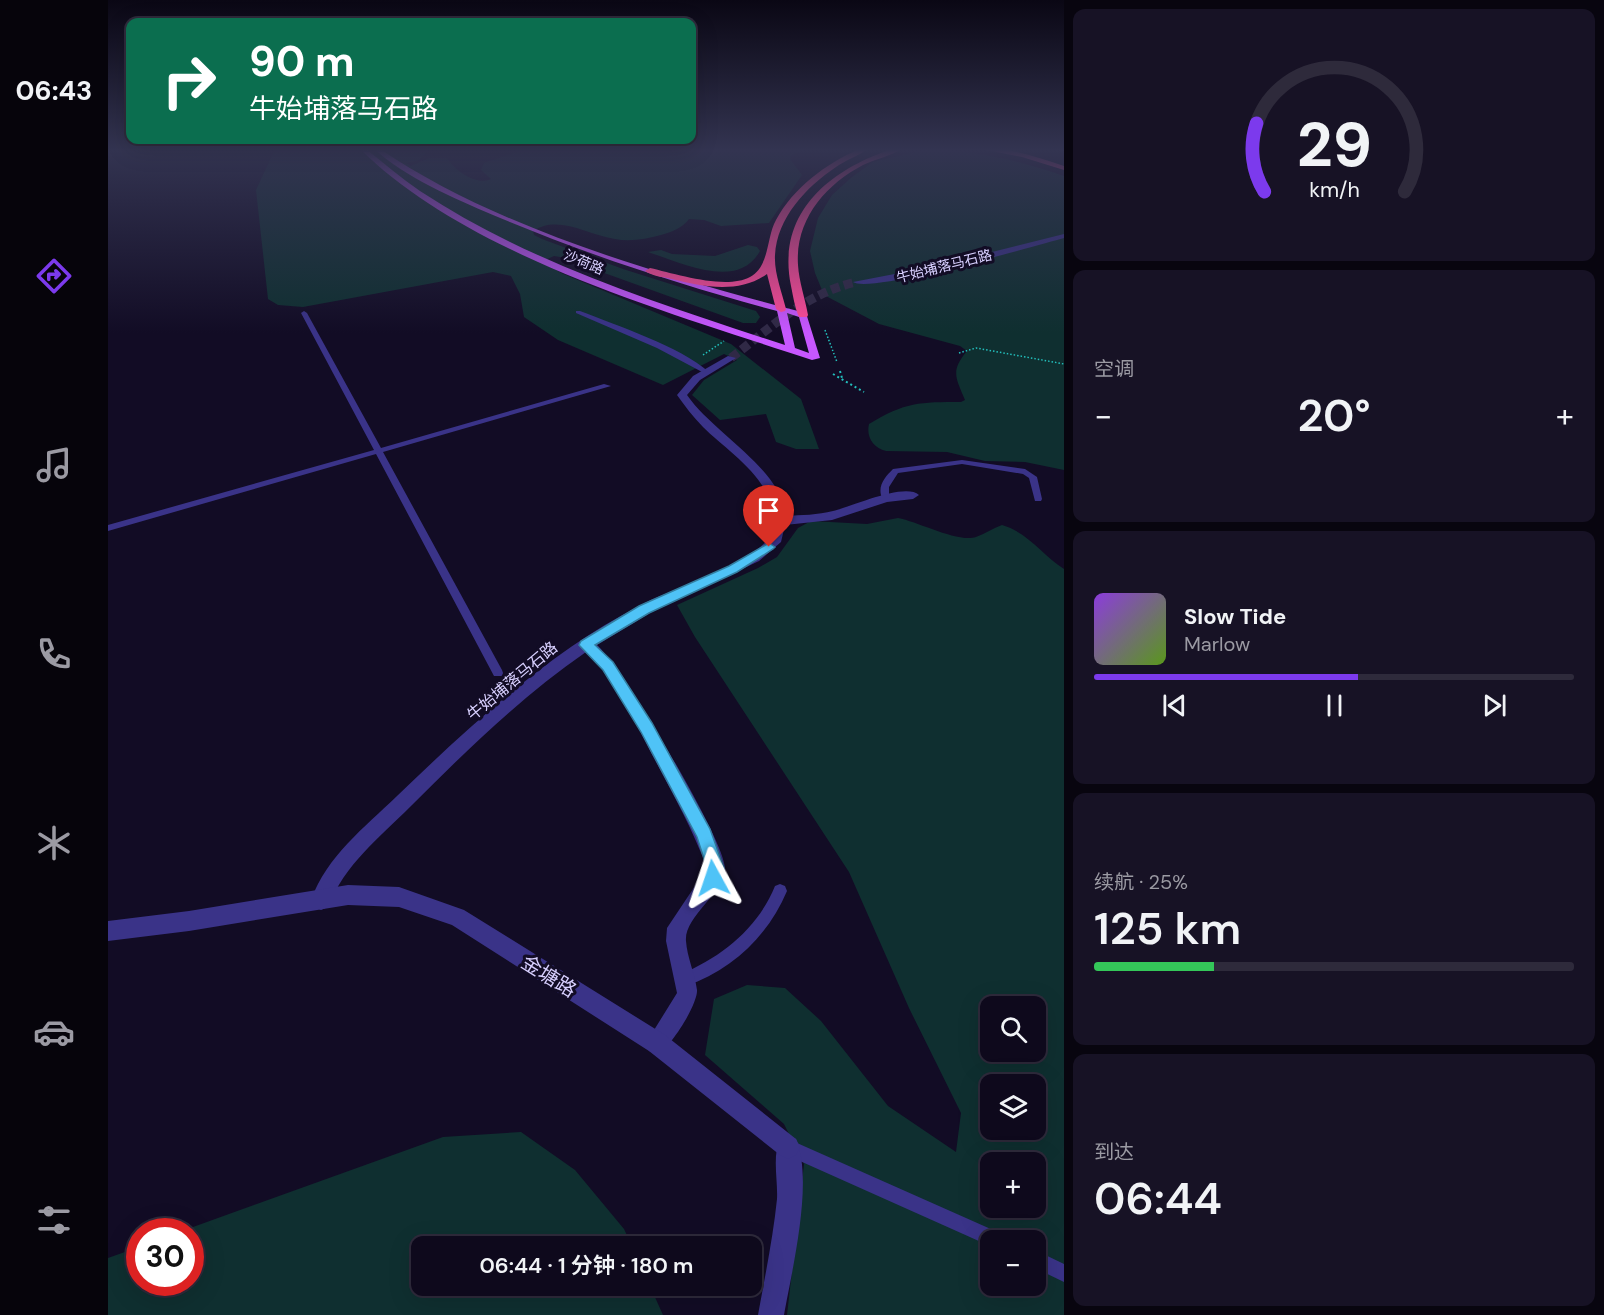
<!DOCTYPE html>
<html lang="zh">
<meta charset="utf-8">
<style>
body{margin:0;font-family:"DM Sans","Noto Sans SC",sans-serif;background:#171225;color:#f1f3f6;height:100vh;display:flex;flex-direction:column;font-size:22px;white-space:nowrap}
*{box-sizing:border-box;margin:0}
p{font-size:20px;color:#9b9aa3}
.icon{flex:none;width:33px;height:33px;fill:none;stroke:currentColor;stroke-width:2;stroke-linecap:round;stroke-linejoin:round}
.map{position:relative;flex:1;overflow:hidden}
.details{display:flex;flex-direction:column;gap:9px;padding:9px;background:#08050f;width:540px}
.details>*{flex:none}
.banner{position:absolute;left:18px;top:18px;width:570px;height:126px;border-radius:12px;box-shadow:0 6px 24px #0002,0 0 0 2px #2e2a3b;background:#0b6e4f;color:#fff;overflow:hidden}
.fabs{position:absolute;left:872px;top:996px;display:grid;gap:12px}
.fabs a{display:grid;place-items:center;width:66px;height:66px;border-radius:12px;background:#0e091c;box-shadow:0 6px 24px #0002,0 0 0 2px #2e2a3b;font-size:30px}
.speed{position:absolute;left:18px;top:1218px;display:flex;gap:12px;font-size:30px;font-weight:700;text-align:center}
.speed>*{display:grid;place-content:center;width:78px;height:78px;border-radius:50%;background:#0e091c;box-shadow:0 6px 24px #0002,0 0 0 2px #2e2a3b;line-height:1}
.speed .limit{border:9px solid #d22;background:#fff;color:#111}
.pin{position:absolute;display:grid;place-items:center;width:51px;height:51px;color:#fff;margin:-62px -26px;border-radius:50% 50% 50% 0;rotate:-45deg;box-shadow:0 0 6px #0007}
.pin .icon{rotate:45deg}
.me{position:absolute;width:66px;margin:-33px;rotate:355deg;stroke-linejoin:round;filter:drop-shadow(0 0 4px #0008)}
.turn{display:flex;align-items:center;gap:21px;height:126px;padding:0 24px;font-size:27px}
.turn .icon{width:78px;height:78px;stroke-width:2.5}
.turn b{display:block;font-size:42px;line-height:51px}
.big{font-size:45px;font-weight:600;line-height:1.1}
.details .widget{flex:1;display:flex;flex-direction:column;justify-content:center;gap:9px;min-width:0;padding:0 21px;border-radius:12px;background:#171225}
.details .dial{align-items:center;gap:0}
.dial svg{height:156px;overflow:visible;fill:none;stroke:#2e2a3b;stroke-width:7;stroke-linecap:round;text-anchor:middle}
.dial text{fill:#f1f3f6;stroke:none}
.song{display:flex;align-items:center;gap:18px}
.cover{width:72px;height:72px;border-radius:9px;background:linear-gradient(135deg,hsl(270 70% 55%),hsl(90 70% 35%))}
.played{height:6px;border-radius:3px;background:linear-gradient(90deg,#7c3aed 55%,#2e2a3b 55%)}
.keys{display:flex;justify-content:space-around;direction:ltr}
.heat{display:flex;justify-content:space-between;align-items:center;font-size:33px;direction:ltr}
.charge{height:9px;border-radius:4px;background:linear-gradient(90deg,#34c759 25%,#2e2a3b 0)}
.trip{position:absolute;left:303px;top:1236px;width:351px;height:60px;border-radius:12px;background:#0e091c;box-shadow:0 6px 24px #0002,0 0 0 2px #2e2a3b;font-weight:600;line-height:60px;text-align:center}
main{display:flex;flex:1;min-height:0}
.menu{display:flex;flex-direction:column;width:108px;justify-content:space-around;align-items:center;background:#06040b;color:#9b9aa3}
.menu .icon{width:42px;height:42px}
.menu .selected{color:#7c3aed}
.menu b{font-size:27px;color:#f1f3f6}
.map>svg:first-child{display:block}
</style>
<main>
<nav class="menu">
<b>06:43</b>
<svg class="icon selected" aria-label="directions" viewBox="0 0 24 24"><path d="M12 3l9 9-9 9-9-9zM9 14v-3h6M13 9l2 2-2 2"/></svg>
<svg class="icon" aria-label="music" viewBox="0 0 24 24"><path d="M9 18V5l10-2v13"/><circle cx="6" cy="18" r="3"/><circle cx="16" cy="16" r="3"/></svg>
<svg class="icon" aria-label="phone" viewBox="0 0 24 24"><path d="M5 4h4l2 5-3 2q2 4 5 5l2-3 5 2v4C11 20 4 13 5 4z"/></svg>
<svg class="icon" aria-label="climate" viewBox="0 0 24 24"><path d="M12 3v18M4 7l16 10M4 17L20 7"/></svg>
<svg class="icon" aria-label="car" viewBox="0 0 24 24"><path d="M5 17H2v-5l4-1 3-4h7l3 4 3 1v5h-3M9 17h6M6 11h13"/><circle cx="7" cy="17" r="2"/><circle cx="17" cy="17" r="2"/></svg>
<svg class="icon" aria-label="filters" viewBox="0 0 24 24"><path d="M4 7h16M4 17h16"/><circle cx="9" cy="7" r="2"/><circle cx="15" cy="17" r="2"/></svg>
</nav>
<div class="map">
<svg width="956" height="1315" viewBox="0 0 956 1315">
<rect width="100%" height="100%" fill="#120c25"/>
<!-- green -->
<path fill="#0f2f30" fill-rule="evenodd" d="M 167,149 L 318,149 L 319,152 L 311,160 L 298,163 L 303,166 L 321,158 L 339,158 C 347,171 369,186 383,179 L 373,170 L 376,163 L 409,152 L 405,149 L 697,149 L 684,155 L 682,159 L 694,175 L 661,223 L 613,226 L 596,220 L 581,219 C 574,228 564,232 553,235 C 538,239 522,242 507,239 C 480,235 450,214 425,231 L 426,235 L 434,239 L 515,269 L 648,311 L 652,317 L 648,323 L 635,323 L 452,257 L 446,256 L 435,261 L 453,273 L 623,344 L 693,399 L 711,449 L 688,449 L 668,442 L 658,414 L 612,420 L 584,395 L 596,380 L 629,360 L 616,354 L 555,385 L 450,340 L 416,317 L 412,294 L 403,276 L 385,272 L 195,307 L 170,305 L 160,299 L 148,190 Z
M 815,150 C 863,149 911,160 956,176 L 956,470 L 917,462 L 877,461 L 839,452 L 778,451 C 765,448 758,437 761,424 C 797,402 812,402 853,402 L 857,400 C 848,378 842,371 859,351 L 852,346 L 771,324 L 716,295 L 707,273 L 702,251 L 710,218 L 724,195 L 744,177 L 765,162 Z
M 640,245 L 649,247 L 652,251 C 630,291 574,263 540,252 L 553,250 L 564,254 L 607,256 Z
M 790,518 C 811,522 850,543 868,537 C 877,534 885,528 894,525 C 921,533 934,555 956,569 L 956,1315 L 679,1315 L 696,1164 L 676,1124 L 597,1055 L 606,999 L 639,985 L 677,988 L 713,1021 L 780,1106 L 848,1152 L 853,1113 L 801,1008 L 741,872 L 587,637 L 569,605 L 650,568 L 669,557 L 690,528 L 703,521 L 759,524 ZM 882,1006 L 927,1006 L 927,1052 L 882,1052 ZM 882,1084 L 927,1084 L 927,1130 L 882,1130 ZM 882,1162 L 927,1162 L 927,1208 L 882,1208 ZM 882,1240 L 927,1240 L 927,1286 L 882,1286 Z
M 413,1132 L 467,1170 L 516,1229 L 524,1246 L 314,1246 L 314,1286 L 542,1286 L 555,1315 L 0,1315 L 0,1258 L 31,1247 L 32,1282 L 82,1282 L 82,1232 L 74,1231 L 335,1137 Z"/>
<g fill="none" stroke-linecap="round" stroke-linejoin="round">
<!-- minor-tunnel -->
<path stroke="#302946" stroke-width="9" stroke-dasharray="9 4.5" stroke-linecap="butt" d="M 623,358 C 662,328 700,292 749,282"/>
<!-- path-far1 -->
<path stroke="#23c0bd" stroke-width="1.5" stroke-dasharray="1.5 2" stroke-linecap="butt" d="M 717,330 L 729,362
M 851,353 L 868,348 L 956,364
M 595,355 L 616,341"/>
<!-- path -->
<path stroke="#23c0bd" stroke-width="2" stroke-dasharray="2 3" stroke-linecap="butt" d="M 732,371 L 734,378
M 725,374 L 756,392"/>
<!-- service -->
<path fill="#3a3388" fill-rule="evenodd" d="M 196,311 L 199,313 L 273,448 L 496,384 L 503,386 L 275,452 L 394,670 L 395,673 L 394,676 L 386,676 L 268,454 L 0,531 L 0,525 L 266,450 L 193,313 Z
M 468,311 L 472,311 C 510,326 571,346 601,372 L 596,373 L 549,348 L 468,313 Z
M 854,460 L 917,469 L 929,477 L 934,499 L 933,501 L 927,501 L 921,478 L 915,474 L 854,464 L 790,473 L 781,487 L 781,500 L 778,501 L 774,498 C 769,486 777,477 785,469 Z
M 672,884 L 677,886 L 679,891 C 660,936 624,970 578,986 L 573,984 L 571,979 L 573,974 C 614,957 650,928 667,886 Z
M 680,1139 L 894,1234 L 897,1240 L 882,1240 L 882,1246 L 674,1153 L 672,1147 L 674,1141 Z
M 927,1250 L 956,1264 L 956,1282 L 927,1268 Z"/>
<!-- minor -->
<path fill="#3a3388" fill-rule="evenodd" d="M 956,234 L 956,238 C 926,246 762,294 745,282 L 828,266 Z
M 620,356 L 628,358 L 592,380 L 579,395 C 606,434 673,468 678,516 C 693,515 710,515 725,511 C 743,507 797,482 811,495 L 805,499 L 779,502 L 724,520 L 677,525 L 673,542 L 651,561 L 542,613 L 489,645 C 512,665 620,844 617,870 C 614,895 576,917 578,941 C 579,957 587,974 589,990 C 590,1004 562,1049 549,1054 L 541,1051 L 538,1043 L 569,993 L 558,941 L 559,928 L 599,868 C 585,830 566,796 547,760 C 528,724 509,680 478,652 C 414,696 358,751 303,806 C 271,838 237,864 220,907 L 213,910 L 206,907 L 203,900 C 219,856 256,828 289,796 C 363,725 440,653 531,606 C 563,589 640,566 660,539 C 665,534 665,525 665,518 C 665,479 619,451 595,427 C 585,417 577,406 569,395 L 585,376 Z
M 680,1135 L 688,1139 C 706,1181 684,1270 676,1315 L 650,1315 C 657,1276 665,1238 669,1199 C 670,1180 664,1156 672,1139 Z"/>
<!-- tertiary -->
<path fill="#3a3388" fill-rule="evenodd" d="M 240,885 L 291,887 L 356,910 L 557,1035 L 688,1139 L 692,1147 L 688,1155 L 680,1159 L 672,1155 L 541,1051 L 344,925 L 291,907 L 240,905 L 81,931 L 0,941 L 0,921 L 81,911 Z"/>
<!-- primary -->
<path fill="#c757ff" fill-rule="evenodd" d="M 252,149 L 258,149 C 276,163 293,178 312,191 C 423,264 552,304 677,345 L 669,311 C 572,285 477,254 385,215 C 345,198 299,178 266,149 L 272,149 C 391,230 559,277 698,313 L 712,358 L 704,360 C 559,312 362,257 252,149 ZM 679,313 L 691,317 L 701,353 L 687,348 Z"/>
<!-- motorway -->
<path fill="#ff4b9a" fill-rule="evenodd" d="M 751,149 L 760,149 C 750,156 738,160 728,167 C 698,187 669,218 667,255 C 666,273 674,292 678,309 L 677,311 L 673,312 L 668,309 L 659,274 C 631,294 595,287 564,279 C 555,277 544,276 537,271 L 542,268 C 568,274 618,290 642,277 C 662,266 658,238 668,220 C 686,187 718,164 751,149 Z
M 784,149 L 794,149 C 783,156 767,159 755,165 C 717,185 687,220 690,265 C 691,282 697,298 700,315 L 699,317 L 691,317 C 687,308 685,296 683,286 C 668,213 721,170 784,149 Z
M 873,149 C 902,147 929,157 956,166 L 956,170 L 914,157 Z
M 951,149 L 956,149 L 956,151 L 951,151 Z"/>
</g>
<!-- sky -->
<linearGradient id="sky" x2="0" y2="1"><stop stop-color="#0a0714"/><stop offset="0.45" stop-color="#333451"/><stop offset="1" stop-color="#333451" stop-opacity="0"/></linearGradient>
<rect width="956" height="333" fill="url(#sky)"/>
<!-- route -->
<path fill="#4fc3f7" stroke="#337fa1" stroke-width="1.5" d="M 661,543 L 667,547 L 665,549 L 629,572 L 541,613 L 487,645 L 505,662 L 544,723 L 602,829 L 616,868 L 611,884 L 605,887 L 599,884 L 596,878 L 599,868 L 589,837 L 533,732 L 495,670 L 471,645 L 473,641 L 531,606 L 621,566 Z"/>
<g text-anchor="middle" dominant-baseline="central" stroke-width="6" stroke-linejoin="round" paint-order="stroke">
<!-- far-street labels -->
<g font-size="14" fill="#d8d0ff" stroke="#120c25">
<text transform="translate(476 262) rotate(23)">沙荷路</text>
<text transform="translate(836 266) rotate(-14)">牛始埔落马石路</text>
</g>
<!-- street labels -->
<g font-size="16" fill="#d8d0ff" stroke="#120c25">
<text transform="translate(404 681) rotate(-40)">牛始埔落马石路</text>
</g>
<!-- near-street labels -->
<g font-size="20" fill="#d8d0ff" stroke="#120c25">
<text transform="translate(441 976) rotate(32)">金塘路</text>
</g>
</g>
</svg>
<div class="fabs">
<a><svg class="icon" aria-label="search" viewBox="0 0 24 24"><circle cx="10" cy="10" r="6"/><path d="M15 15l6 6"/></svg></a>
<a><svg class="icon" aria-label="layers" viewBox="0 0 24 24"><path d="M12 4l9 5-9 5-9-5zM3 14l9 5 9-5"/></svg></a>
<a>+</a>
<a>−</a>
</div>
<div class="speed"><div class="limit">30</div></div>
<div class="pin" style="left:661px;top:547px;background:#d93025"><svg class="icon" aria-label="arrive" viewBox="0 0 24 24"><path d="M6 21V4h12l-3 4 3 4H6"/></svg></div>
<svg class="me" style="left:605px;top:878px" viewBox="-20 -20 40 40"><path d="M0-17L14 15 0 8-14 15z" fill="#4fc3f7" stroke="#fff" stroke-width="4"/></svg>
<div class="trip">06:44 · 1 分钟 · 180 m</div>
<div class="banner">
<div class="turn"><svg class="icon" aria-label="right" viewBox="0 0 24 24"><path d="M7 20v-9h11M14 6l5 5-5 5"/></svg><div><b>90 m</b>牛始埔落马石路</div></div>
</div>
</div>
<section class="details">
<div class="widget dial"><svg viewBox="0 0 100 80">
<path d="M14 69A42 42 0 1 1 86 69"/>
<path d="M14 69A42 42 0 0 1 10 34" stroke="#7c3aed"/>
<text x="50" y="56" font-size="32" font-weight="700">29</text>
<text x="50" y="72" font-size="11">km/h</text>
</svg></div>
<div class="widget"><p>空调</p>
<div class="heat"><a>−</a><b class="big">20°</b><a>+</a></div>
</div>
<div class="widget">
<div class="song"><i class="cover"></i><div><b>Slow Tide</b><p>Marlow</p></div></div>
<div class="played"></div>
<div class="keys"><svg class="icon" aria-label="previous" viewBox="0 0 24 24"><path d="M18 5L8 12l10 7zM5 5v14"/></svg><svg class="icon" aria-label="pause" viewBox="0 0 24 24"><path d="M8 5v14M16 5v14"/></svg><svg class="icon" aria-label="next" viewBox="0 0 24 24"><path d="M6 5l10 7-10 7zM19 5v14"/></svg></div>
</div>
<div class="widget"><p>续航 · 25%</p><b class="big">125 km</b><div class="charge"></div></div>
<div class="widget"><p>到达</p><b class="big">06:44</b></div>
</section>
</main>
